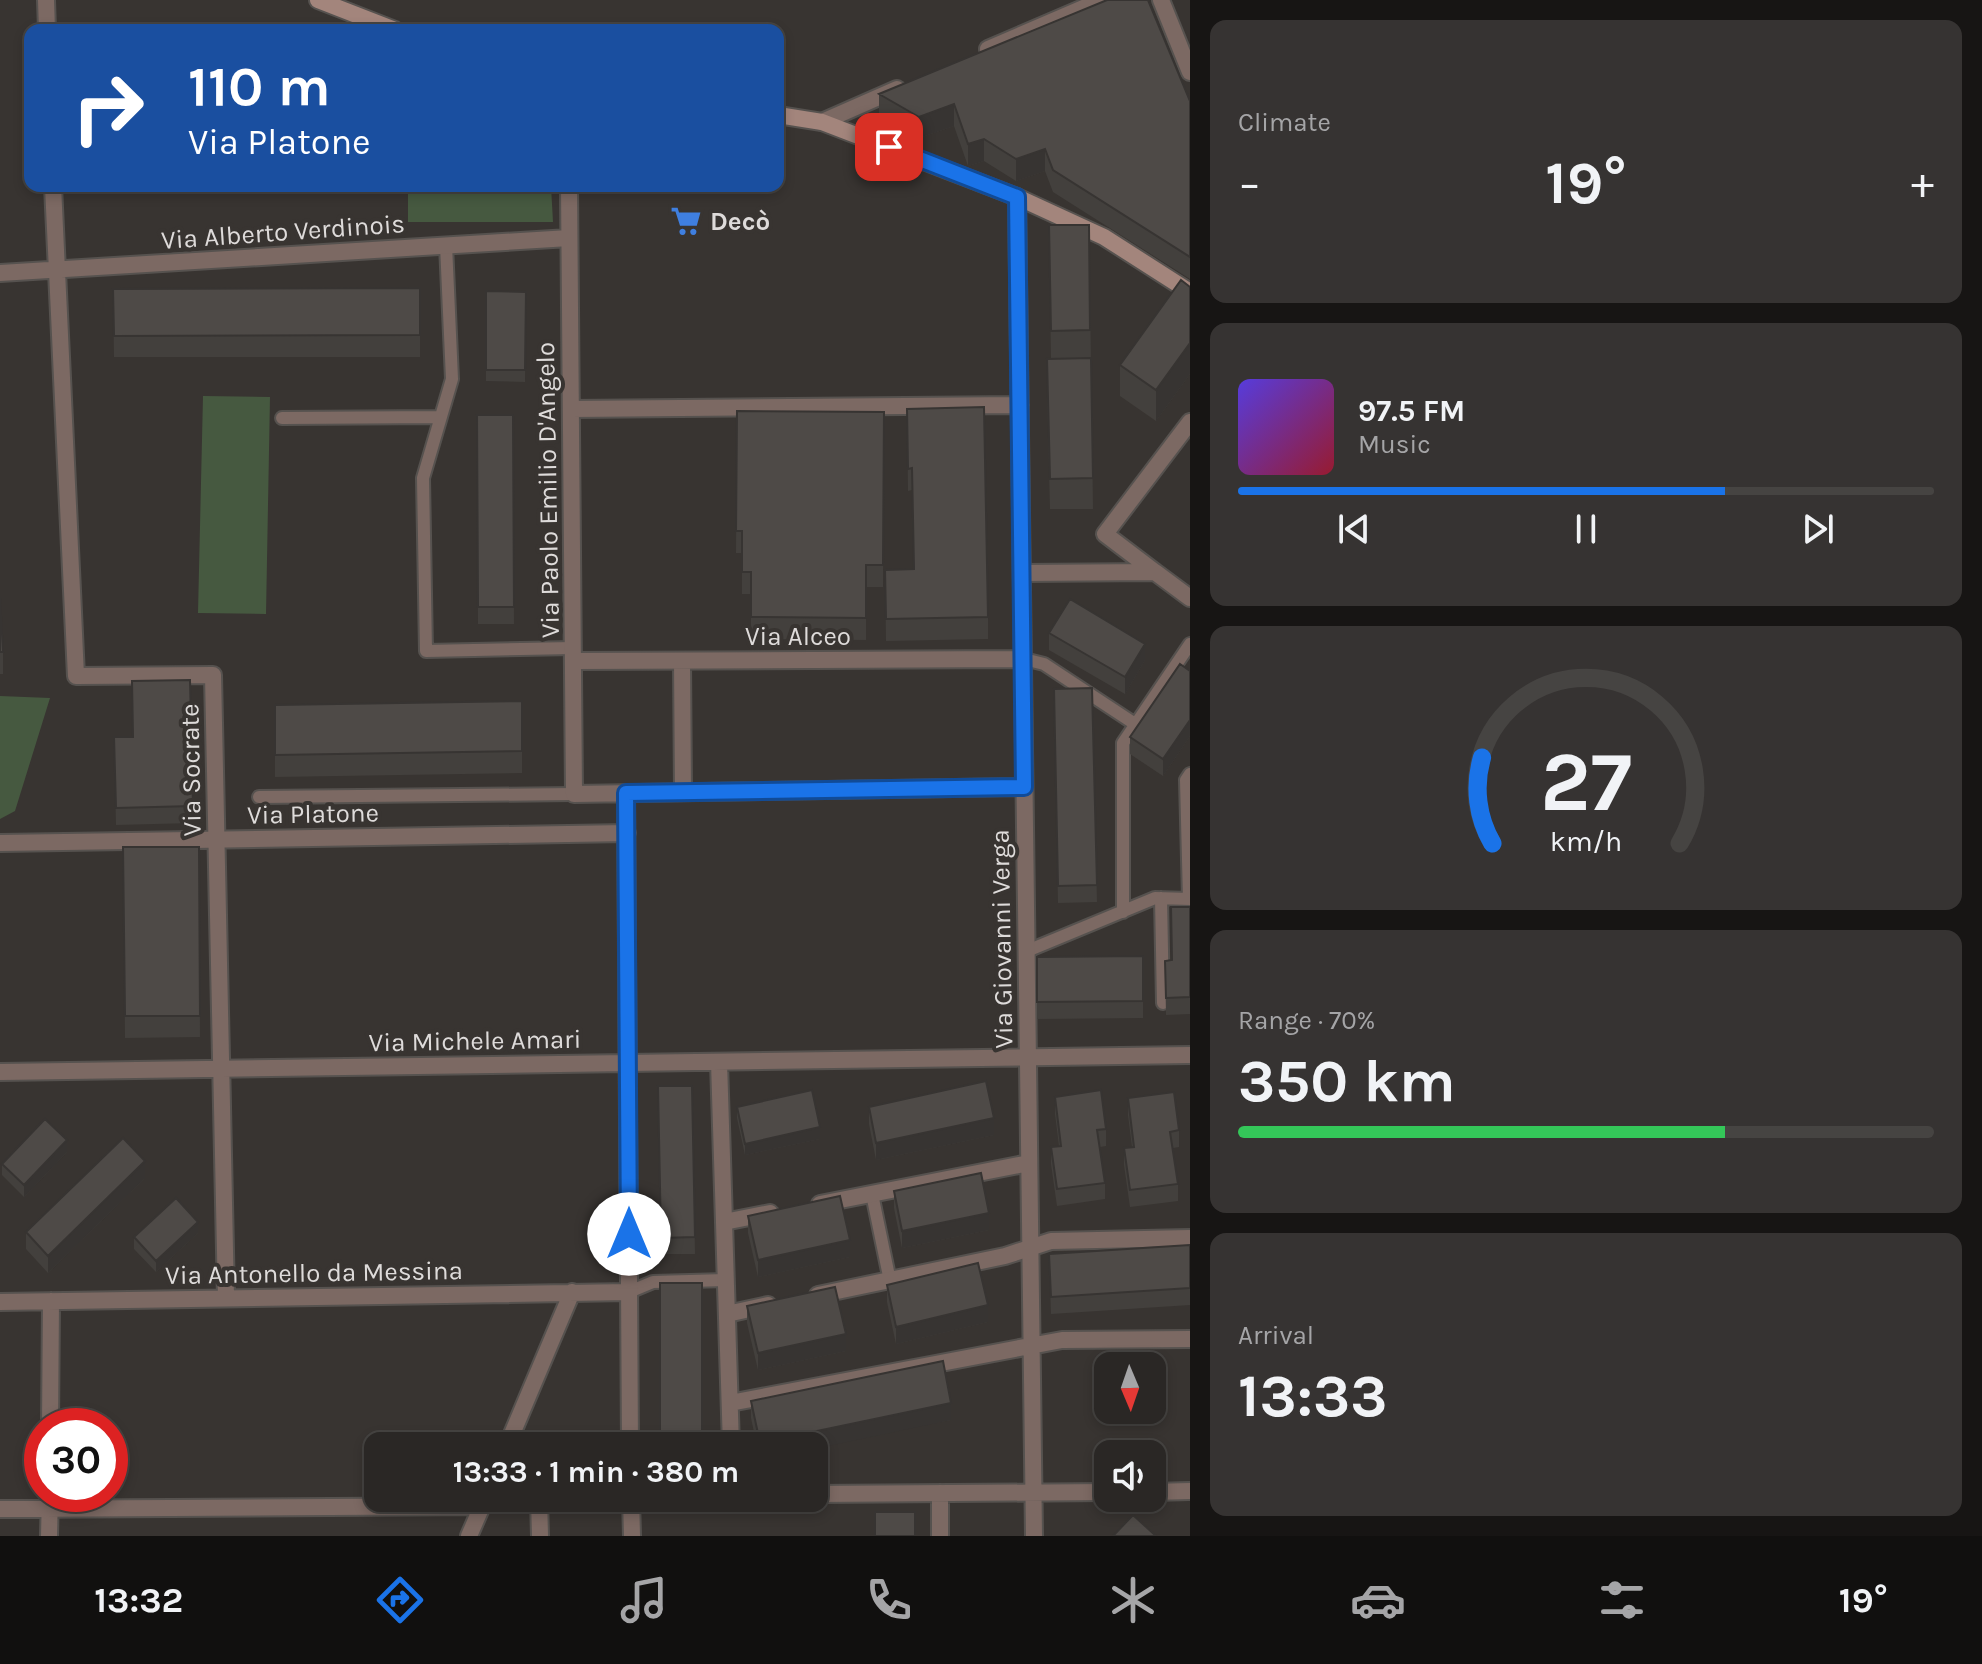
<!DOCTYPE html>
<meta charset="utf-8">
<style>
body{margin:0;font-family:Karla,sans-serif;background:#363332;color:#f1f3f6;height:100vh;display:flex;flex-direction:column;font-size:30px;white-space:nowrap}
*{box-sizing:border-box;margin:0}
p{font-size:26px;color:#a5a5a7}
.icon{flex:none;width:44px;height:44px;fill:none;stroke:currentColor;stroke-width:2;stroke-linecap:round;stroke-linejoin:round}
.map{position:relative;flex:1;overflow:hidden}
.side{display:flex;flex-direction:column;gap:20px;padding:20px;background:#171514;width:792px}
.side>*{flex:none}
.banner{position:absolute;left:24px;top:24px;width:760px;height:168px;border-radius:16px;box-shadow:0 4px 12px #0003,0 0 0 2px #464442;background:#1a4fa0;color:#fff;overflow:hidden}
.needle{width:52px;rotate:178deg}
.controls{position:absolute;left:1094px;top:1352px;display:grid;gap:16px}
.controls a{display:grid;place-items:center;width:72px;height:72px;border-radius:16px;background:#2a2725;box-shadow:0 4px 12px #0003,0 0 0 2px #464442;font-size:40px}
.speed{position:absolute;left:24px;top:1408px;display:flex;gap:16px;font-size:40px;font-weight:700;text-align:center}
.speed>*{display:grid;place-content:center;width:104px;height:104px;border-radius:50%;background:#2a2725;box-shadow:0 4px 12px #0003,0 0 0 2px #464442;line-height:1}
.speed .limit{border:12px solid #d22;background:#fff;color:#111}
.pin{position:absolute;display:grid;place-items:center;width:68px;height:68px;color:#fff;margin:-34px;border-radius:16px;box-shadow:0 4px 12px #0006}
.me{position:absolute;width:88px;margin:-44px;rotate:0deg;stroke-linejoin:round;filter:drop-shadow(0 0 6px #0008)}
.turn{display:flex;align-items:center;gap:28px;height:168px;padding:0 32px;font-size:36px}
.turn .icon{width:104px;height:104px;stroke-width:2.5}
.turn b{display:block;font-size:56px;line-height:68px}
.big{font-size:60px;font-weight:700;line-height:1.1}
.side .widget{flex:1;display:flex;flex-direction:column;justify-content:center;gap:12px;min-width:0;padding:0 28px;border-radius:16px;background:#363332}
.side .dial{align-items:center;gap:0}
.dial svg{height:208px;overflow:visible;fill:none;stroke:#464442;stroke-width:7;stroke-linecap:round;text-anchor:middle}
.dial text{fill:#f1f3f6;stroke:none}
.song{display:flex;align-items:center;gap:24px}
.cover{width:96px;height:96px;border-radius:12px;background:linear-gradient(135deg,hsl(250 70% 55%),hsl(350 70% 35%))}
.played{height:8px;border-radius:4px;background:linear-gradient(90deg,#1a73e8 70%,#464442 70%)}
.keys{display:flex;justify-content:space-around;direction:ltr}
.heat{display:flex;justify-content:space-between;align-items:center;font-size:44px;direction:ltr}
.charge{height:12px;border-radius:6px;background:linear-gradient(90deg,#34c759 70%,#464442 0)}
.trip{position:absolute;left:364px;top:1432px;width:464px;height:80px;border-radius:16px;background:#2a2725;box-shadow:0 4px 12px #0003,0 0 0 2px #464442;font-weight:700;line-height:80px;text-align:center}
.tabs{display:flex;height:128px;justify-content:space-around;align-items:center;background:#11100f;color:#a5a5a7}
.tabs .icon{width:56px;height:56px}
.tabs .on{color:#1a73e8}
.tabs b{font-size:36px;color:#f1f3f6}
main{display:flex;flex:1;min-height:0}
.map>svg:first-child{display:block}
</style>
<main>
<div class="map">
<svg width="1190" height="1536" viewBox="0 0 1190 1536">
<rect width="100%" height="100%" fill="#383431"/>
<!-- green -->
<path fill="#465940" d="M 408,186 L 551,186 L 553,222 L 408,222 Z
M 203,396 L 270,397 L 266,614 L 198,613 Z
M 0,696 L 50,698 L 15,811 L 0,819 Z"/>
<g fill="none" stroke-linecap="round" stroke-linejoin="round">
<!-- lane casing -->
<g stroke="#56524f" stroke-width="16">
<path id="lane" d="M 446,245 L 452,379 L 423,478 L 426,651 L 573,648
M 282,418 L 441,417
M 1024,659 L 1044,664 L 1135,724
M 259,797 L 574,794
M 1161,898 L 1163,1003
M 1189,899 L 1186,780 L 1190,774
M 1123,912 L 1123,743 L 1190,644
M 1027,951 L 1155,898 L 1190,899
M 872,1194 L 890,1281
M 629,1292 L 653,1282 L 726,1280"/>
</g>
<!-- street casing -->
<g stroke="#56524f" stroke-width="20">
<path id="street" d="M 46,0 L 47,30
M 1161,0 L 1190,72
M 988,49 L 1102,0
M 822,122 L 897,89
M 53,186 L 76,676 L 213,675 L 226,1298
M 569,186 L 574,794 L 1024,787
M 1017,197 L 1034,1536
M 0,273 L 569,238
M 571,409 L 1020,405
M 1155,572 L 1105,534 L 1190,422
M 1022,573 L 1155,572 L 1190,598
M 574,661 L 1024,659
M 682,661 L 683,792
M 626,793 L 630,1446
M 0,843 L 627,833
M 719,1062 L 731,1446
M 0,1072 L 1190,1055
M 820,1204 L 1029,1163
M 724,1222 L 770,1213
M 818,1295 L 1005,1256 L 1051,1241 L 1190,1238
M 0,1302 L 629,1292
M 727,1314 L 768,1305
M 730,1403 L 1062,1340 L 1190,1339
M 50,1426 L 51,1301
M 507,1446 L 572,1292
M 1152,1492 L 1190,1491
M 814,1494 L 1108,1492
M 539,1498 L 540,1536
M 631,1498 L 632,1536
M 0,1509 L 482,1506
M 49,1536 L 50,1494
M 469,1536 L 485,1499
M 940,1536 L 940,1493"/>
</g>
<!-- secondary casing -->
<g stroke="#56524f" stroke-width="20">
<path id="secondary" d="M 318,0 L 395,30
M 778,115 L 822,122 L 1017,197 L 1104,237 L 1190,292"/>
</g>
<!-- lane -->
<use href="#lane" stroke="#7c6963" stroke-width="12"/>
<!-- street -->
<use href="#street" stroke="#7c6963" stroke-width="16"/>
<!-- secondary -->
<use href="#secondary" stroke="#a3857c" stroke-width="16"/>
</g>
<!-- wall -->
<path fill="#43403d" d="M 879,94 L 1190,101 L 1190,279 L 1053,192 L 1045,171 L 1016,181 L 984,161 L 968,166 L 954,126 L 919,138 L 879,116 Z
M 1049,225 L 1089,225 L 1093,509 L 1050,509 L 1047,389 L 1047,359 L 1051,359 Z
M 1190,287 L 1190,374 L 1156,421 L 1120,396 L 1120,365 Z
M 420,288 L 420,357 L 114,357 L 113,289 Z
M 486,291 L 526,292 L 525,382 L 486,381 Z
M 907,409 L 988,617 L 988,639 L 886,641 L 885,570 L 914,569 L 912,490 L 908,491 Z
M 737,411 L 884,412 L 883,587 L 866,587 L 866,640 L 751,639 L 751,594 L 742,594 L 742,553 L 736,553 Z
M 477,415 L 513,415 L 514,624 L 478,624 Z
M 0,597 L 3,652 L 3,674 L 0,674 Z
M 1049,633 L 1145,660 L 1125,694 L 1049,650 Z
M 1190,671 L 1190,736 L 1163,776 L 1130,754 L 1130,737 Z
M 190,680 L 193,823 L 116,825 L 114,737 L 132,737 Z
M 1092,688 L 1097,902 L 1058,903 L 1054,689 Z
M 522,701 L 522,773 L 275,777 L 275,705 Z
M 123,847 L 199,847 L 200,1037 L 125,1038 Z
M 1190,907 L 1190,1014 L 1166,1015 L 1165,961 L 1172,960 Z
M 1143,956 L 1143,1018 L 1037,1019 L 1037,957 Z
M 658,1086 L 692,1086 L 695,1254 L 661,1254 Z
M 1055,1097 L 1106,1129 L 1106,1146 L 1100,1147 L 1105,1183 L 1105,1199 L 1057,1206 L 1051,1164 L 1051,1147 L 1059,1146 L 1055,1114 Z
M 1128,1098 L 1179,1130 L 1179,1147 L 1173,1148 L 1178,1184 L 1178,1201 L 1130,1207 L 1124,1165 L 1124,1148 L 1132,1147 L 1128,1115 Z
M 737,1107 L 820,1139 L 745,1155 L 737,1118 Z
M 869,1107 L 994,1135 L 876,1160 L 869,1124 Z
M 67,1152 L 24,1197 L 2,1175 L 2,1164 Z
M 145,1178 L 48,1273 L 26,1249 L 26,1232 Z
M 894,1191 L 989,1230 L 902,1248 L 894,1208 Z
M 748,1216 L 850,1257 L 758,1277 L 748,1233 Z
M 198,1233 L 156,1272 L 134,1249 L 134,1237 Z
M 1190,1245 L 1190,1305 L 1051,1314 L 1049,1254 Z
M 887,1285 L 988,1322 L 896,1344 L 887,1302 Z
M 747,1306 L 846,1351 L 758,1370 L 747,1323 Z
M 751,1401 L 951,1420 L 814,1446 L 757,1446 L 751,1418 Z"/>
<!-- shaded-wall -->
<path fill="#373432" d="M 954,104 L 954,126 L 919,138 L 919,117 Z
M 984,139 L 984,161 L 968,166 L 968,144 Z
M 1045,149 L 1045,171 L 1016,181 L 1016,159 Z
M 1190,343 L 1190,374 L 1156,421 L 1156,390 Z
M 1145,644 L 1145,660 L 1125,694 L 1125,677 Z
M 1190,720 L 1190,736 L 1163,776 L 1163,759 Z
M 994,1118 L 994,1135 L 876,1160 L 876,1143 Z
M 820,1127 L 820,1139 L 745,1155 L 745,1144 Z
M 67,1140 L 67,1152 L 24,1197 L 24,1185 Z
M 145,1161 L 145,1178 L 48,1273 L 48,1256 Z
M 989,1213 L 989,1230 L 902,1248 L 902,1231 Z
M 198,1222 L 198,1233 L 156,1272 L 156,1261 Z
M 850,1240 L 850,1257 L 758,1277 L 758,1260 Z
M 988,1305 L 988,1322 L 896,1344 L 896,1327 Z
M 846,1334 L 846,1351 L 758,1370 L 758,1353 Z
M 951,1403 L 951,1420 L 814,1449 L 814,1446 L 760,1446 L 760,1443 Z"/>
<!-- building -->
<path fill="#4e4a47" stroke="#373432" stroke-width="2" d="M 1107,0 L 1148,0 L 1190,101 L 1190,257 L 1053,170 L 1045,149 L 1016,159 L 984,139 L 968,144 L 954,104 L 919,117 L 879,94 Z
M 1049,225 L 1089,225 L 1090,330 L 1051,331 Z
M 1181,280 L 1190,287 L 1190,343 L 1156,390 L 1120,365 Z
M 420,288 L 420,335 L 114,336 L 113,289 Z
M 486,291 L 526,292 L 525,370 L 486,370 Z
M 1091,358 L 1093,478 L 1050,479 L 1047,359 Z
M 984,407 L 988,617 L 886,619 L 885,570 L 914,569 L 912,468 L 908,469 L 907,409 Z
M 737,411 L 884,412 L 883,565 L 866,565 L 866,618 L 751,617 L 751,572 L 742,572 L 742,531 L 736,531 Z
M 477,415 L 513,415 L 514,607 L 478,607 Z
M 0,597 L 3,652 L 0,652 Z
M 1070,599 L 1145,644 L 1125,677 L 1049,633 Z
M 1180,664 L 1190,671 L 1190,720 L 1163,759 L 1130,737 Z
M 190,680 L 193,806 L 116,808 L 114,737 L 133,737 L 132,681 Z
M 1092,688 L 1097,885 L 1058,886 L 1054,689 Z
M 522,701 L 522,751 L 275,755 L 275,705 Z
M 123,847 L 199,847 L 200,1016 L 125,1016 Z
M 1171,907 L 1190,907 L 1190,997 L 1166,998 L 1165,961 L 1172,960 Z
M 1143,956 L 1143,1001 L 1037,1002 L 1037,957 Z
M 986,1081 L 994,1118 L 876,1143 L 869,1107 Z
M 658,1086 L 692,1086 L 695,1237 L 661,1238 Z
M 812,1090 L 820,1127 L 745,1144 L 737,1107 Z
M 1101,1090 L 1106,1129 L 1097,1130 L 1105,1183 L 1057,1189 L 1051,1147 L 1061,1146 L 1055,1097 Z
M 1174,1092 L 1179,1130 L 1170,1132 L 1178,1184 L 1130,1190 L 1124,1148 L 1134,1147 L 1128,1098 Z
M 45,1119 L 67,1140 L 24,1185 L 2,1164 Z
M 123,1138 L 145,1161 L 48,1256 L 26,1232 Z
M 981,1173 L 989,1213 L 902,1231 L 894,1191 Z
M 840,1196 L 850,1240 L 758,1260 L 748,1216 Z
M 176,1198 L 198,1222 L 156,1261 L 134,1237 Z
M 1190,1245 L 1190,1288 L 1051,1297 L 1049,1254 Z
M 978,1263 L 988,1305 L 896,1327 L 887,1285 Z
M 660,1283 L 702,1283 L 702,1446 L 660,1446 Z
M 835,1287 L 846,1334 L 758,1353 L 747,1306 Z
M 943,1361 L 951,1403 L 760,1443 L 751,1401 Z
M 875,1512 L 915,1512 L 915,1536 L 875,1536 Z
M 1133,1515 L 1156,1536 L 1113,1536 Z"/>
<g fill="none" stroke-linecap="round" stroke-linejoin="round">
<!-- route casing -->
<g stroke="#114b97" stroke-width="20">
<path id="route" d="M 629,1234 L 626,793 L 1024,787 L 1017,197 L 889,147"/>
</g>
<!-- route -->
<use href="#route" stroke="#1a73e8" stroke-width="14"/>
</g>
<!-- icons -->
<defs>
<g id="supermarket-bare" transform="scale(2.4)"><path d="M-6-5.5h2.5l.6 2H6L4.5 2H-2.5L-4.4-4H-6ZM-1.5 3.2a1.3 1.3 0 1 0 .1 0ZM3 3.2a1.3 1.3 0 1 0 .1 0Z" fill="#3f7fe0" stroke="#383431" stroke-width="2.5" paint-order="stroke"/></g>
</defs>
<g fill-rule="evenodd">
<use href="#supermarket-bare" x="686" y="221"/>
</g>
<g text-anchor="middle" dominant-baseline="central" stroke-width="8" stroke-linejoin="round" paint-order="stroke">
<!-- poi labels -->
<g font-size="26" font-weight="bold" fill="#dedbda" stroke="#383431" text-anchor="start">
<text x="710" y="221">Decò</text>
</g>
<!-- street labels -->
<g font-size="26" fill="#dedbda" stroke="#383431">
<text transform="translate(283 232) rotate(-4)">Via Alberto Verdinois</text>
<text transform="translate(548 490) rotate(-91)">Via Paolo Emilio D'Angelo</text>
<text x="798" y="636">Via Alceo</text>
<text transform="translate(191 770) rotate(-91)">Via Socrate</text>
<text transform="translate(313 814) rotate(-1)">Via Platone</text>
<text transform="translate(1002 939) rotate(-91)">Via Giovanni Verga</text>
<text transform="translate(475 1041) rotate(-1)">Via Michele Amari</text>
<text transform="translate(314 1273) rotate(-1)">Via Antonello da Messina</text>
</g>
</g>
</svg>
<div class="controls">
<a><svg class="needle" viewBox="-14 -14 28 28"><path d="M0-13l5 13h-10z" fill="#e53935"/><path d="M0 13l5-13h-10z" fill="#a5a5a7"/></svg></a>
<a><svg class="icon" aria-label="sound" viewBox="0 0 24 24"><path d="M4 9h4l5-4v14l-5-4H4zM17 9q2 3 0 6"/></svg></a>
</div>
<div class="speed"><div class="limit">30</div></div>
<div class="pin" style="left:889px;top:147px;background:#d93025"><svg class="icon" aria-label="arrive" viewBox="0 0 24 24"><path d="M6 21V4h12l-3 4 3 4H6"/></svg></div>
<svg class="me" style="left:629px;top:1234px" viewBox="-20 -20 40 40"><circle r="19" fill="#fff"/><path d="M0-13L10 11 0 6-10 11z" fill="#1a73e8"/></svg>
<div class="trip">13:33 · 1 min · 380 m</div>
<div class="banner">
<div class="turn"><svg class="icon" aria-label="right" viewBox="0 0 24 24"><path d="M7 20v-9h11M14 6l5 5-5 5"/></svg><div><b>110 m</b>Via Platone</div></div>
</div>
</div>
<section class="side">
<div class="widget"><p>Climate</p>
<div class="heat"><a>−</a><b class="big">19°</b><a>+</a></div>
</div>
<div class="widget">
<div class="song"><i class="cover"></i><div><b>97.5 FM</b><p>Music</p></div></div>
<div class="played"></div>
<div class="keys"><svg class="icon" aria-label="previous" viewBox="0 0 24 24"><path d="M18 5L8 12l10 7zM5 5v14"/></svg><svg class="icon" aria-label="pause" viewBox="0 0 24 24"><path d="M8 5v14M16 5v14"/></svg><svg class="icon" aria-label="next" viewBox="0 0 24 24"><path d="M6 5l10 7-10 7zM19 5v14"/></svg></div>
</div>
<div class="widget dial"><svg viewBox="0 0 100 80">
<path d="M14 69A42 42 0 1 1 86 69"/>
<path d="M14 69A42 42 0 0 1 10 36" stroke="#1a73e8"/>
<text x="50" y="56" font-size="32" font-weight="700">27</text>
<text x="50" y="72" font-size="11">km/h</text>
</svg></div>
<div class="widget"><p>Range · 70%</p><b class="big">350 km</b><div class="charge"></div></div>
<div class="widget"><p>Arrival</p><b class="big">13:33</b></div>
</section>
</main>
<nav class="tabs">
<b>13:32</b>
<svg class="icon on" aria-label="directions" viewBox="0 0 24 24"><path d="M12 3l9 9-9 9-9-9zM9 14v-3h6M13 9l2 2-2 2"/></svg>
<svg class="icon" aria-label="music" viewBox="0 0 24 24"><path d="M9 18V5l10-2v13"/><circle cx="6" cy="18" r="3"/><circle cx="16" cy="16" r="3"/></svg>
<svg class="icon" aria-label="phone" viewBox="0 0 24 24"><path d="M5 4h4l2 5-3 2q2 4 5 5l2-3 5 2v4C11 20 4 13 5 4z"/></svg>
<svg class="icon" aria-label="climate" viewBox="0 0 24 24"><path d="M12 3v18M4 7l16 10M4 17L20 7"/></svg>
<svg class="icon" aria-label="car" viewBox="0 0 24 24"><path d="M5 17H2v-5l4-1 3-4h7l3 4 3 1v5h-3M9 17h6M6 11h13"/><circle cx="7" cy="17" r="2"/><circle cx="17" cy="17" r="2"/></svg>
<svg class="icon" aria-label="filters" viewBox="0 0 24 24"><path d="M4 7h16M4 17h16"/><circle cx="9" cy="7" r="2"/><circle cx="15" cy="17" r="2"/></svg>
<b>19°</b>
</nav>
